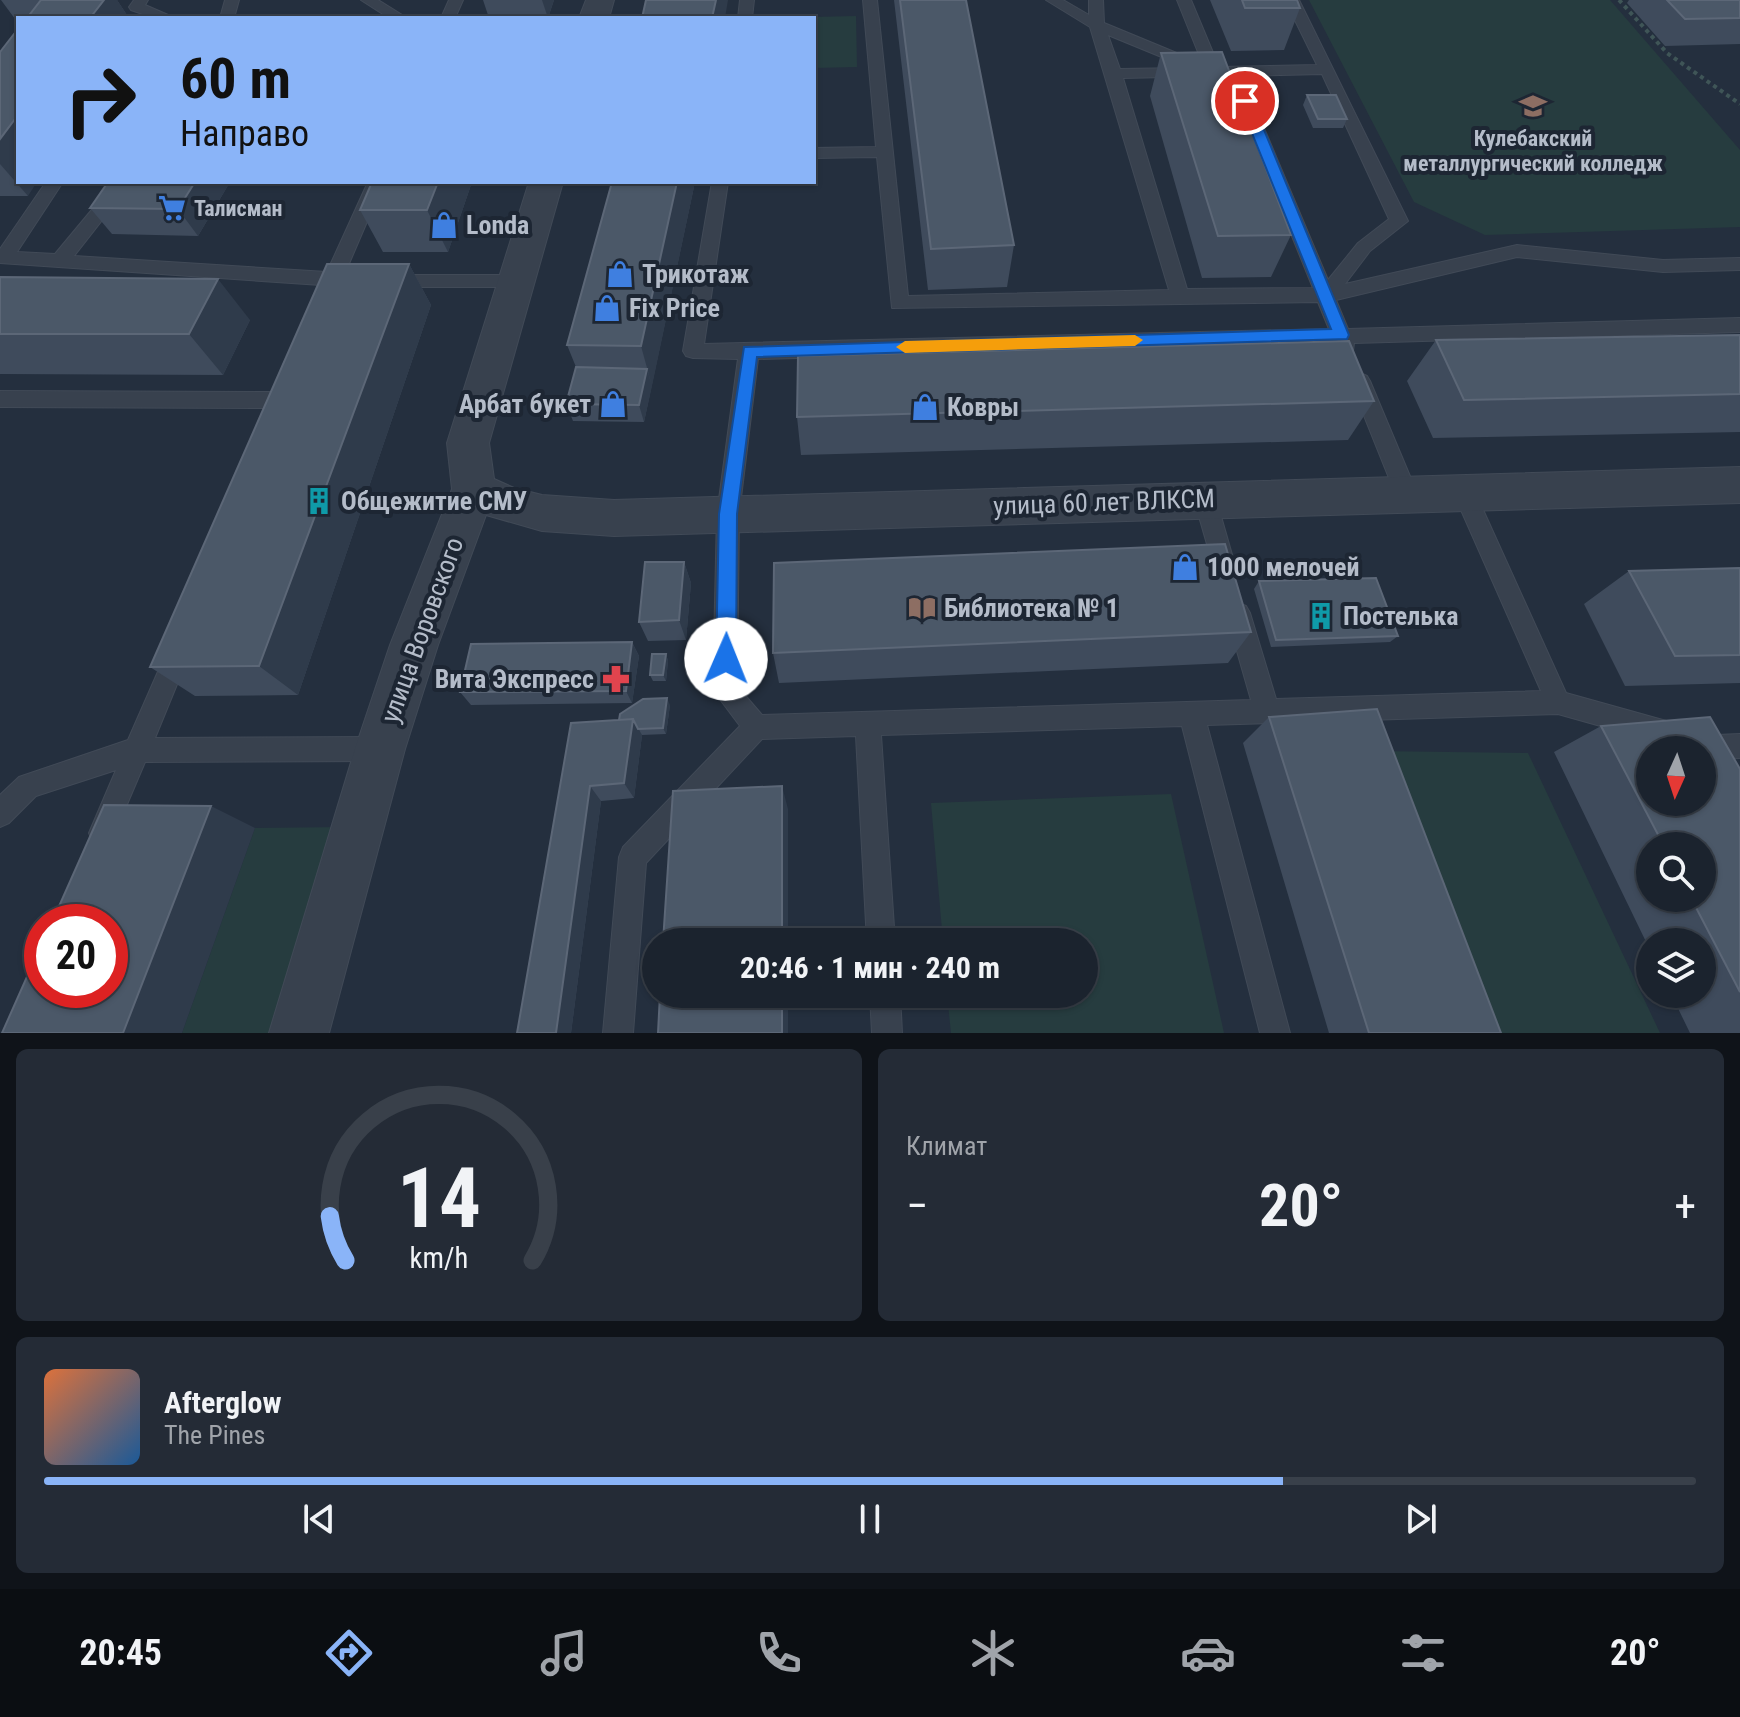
<!DOCTYPE html>
<html lang="ru">
<meta charset="utf-8">
<style>
body{margin:0;font-family:"Roboto Condensed",sans-serif;background:#242b36;color:#f1f3f6;height:100vh;display:flex;flex-direction:column;font-size:30px;white-space:nowrap}
*{box-sizing:border-box;margin:0}
p{font-size:26px;color:#a0a4aa}
.icon{flex:none;width:44px;height:44px;fill:none;stroke:currentColor;stroke-width:2;stroke-linecap:round;stroke-linejoin:round}
.map{position:relative;height:1033px;overflow:hidden}
.panel{display:flex;flex-direction:column;gap:16px;padding:16px;background:#0f1319;flex:1}
.panel>*{flex:none}
.guide{position:absolute;left:16px;top:16px;width:800px;height:168px;border-radius:0px;box-shadow:0 2px 6px #0004,0 0 0 2px #39404a;background:#8ab4f8;color:#111;overflow:hidden}
.needle{width:52px;rotate:183deg}
.fabs{position:absolute;left:1636px;top:736px;display:grid;gap:16px}
.fabs a{display:grid;place-items:center;width:80px;height:80px;border-radius:50%;background:#1b232e;box-shadow:0 2px 6px #0004,0 0 0 2px #39404a;font-size:40px}
.speed{position:absolute;left:24px;top:904px;display:flex;gap:16px;font-size:40px;font-weight:700;text-align:center}
.speed>*{display:grid;place-content:center;width:104px;height:104px;border-radius:50%;background:#1b232e;box-shadow:0 2px 6px #0004,0 0 0 2px #39404a;line-height:1}
.speed .limit{border:12px solid #d22;background:#fff;color:#111}
.pin{position:absolute;display:grid;place-items:center;width:68px;height:68px;color:#fff;margin:-34px;border:4px solid #fff;border-radius:50%;box-shadow:0 2px 8px #0007}
.me{position:absolute;width:88px;margin:-44px;rotate:1deg;stroke-linejoin:round;filter:drop-shadow(0 0 6px #0008)}
.turn{display:flex;align-items:center;gap:28px;height:168px;padding:0 32px;font-size:36px}
.turn .icon{width:104px;height:104px;stroke-width:2.5}
.turn b{display:block;font-size:56px;line-height:68px}
.big{font-size:60px;font-weight:700;line-height:1.1}
.panel .widget{flex:1;display:flex;flex-direction:column;justify-content:center;gap:12px;min-width:0;padding:0 28px;border-radius:12px;background:#242b36}
.panel .dial{align-items:center;gap:0}
.dial svg{height:208px;overflow:visible;fill:none;stroke:#39404a;stroke-width:7;stroke-linecap:round;text-anchor:middle}
.dial text{fill:#f1f3f6;stroke:none}
.song{display:flex;align-items:center;gap:24px}
.cover{width:96px;height:96px;border-radius:12px;background:linear-gradient(135deg,hsl(20 70% 55%),hsl(210 70% 35%))}
.played{height:8px;border-radius:4px;background:linear-gradient(90deg,#8ab4f8 75%,#39404a 75%)}
.keys{display:flex;justify-content:space-around;direction:ltr}
.heat{display:flex;justify-content:space-between;align-items:center;font-size:44px;direction:ltr}
.panel .tiles{flex:1;display:grid;gap:16px;grid-template-columns:1fr 1fr}
.widget:last-child{grid-column:span 2}
.trip{position:absolute;left:642px;top:928px;width:456px;height:80px;border-radius:40px;background:#1b232e;box-shadow:0 2px 6px #0004,0 0 0 2px #39404a;font-weight:700;line-height:80px;text-align:center}
.tab-bar{display:flex;height:128px;justify-content:space-around;align-items:center;background:#0b0e12;color:#a0a4aa}
.tab-bar .icon{width:56px;height:56px}
.tab-bar .on{color:#8ab4f8}
.tab-bar b{font-size:36px;color:#f1f3f6}
.map>svg:first-child{display:block}
</style>
<div class="map">
<svg width="1740" height="1033" viewBox="0 0 1740 1033">
<rect width="100%" height="100%" fill="#242f3e"/>
<!-- green -->
<path fill="#263c3f" d="M 1309,0 L 1610,0 L 1740,150 L 1740,227 L 1485,235 L 1414,202 Z
M 856,16 L 857,67 L 814,68 L 814,18 L 769,18 Z
M 1373,751 L 1528,753 L 1660,1033 L 1475,1033 Z
M 1171,794 L 1224,1033 L 951,1033 L 947,994 L 1084,994 L 1084,942 L 943,942 L 931,803 Z
M 346,827 L 286,1033 L 182,1033 L 255,828 Z"/>
<g fill="none" stroke-linecap="round" stroke-linejoin="round">
<!-- lane casing -->
<g stroke="#414a57" stroke-width="2">
<path id="lane" d="M 134,0 L 148,0 L 145,5 L 175,18 L 154,18 L 131,10 L 129,7 Z
M 225,0 L 239,0 L 234,18 L 220,18 Z
M 361,0 L 378,0 L 407,18 L 389,18 Z
M 449,0 L 463,0 L 455,18 L 441,18 Z
M 740,0 L 754,0 L 752,18 L 738,18 Z
M 863,0 L 877,0 L 908,296 L 1169,290 L 1090,27 L 1046,0 L 1063,0 L 1089,15 L 1089,0 L 1103,0 L 1104,23 L 1196,61 L 1199,64 L 1195,67 L 1204,67 L 1177,0 L 1191,0 L 1219,67 L 1317,65 L 1285,0 L 1299,0 L 1408,221 L 1370,251 L 1345,284 L 1517,245 L 1663,260 L 1740,258 L 1740,270 L 1663,272 L 1517,257 L 1336,300 L 1348,329 L 1740,318 L 1740,332 L 1354,343 L 1353,351 L 1339,351 L 1335,343 L 758,359 L 739,514 L 737,686 L 762,715 L 1251,700 L 1226,613 L 1230,606 L 1238,603 L 1246,606 L 1250,613 L 1276,699 L 1541,691 L 1453,492 L 1456,486 L 1464,483 L 1472,486 L 1475,492 L 1566,693 L 1670,722 L 1674,731 L 1670,740 L 1661,743 L 1558,714 L 1207,725 L 1290,1033 L 1260,1033 L 1182,726 L 881,735 L 895,942 L 867,942 L 856,736 L 762,739 L 646,863 L 633,1033 L 603,1033 L 619,857 L 623,847 L 740,726 L 713,690 L 717,514 L 738,359 L 693,358 L 686,356 L 683,351 L 712,182 L 728,182 L 704,344 L 1329,329 L 1318,302 L 892,308 L 877,157 L 814,158 L 814,148 L 876,147 ZM 1108,35 L 1186,67 L 1187,68 L 1120,69 ZM 1322,74 L 1389,219 L 1358,243 L 1328,280 L 1242,76 ZM 1209,76 L 1227,76 L 1313,288 L 1187,289 L 1123,78 Z
M 46,182 L 63,182 L 17,252 L 55,254 L 115,182 L 132,182 L 74,256 L 327,272 L 368,182 L 384,182 L 345,273 L 353,275 L 355,280 L 353,285 L 339,286 L 335,295 L 321,295 L 319,290 L 321,285 L 0,263 L 0,249 Z
M 388,275 L 516,275 L 525,281 L 516,287 L 388,287 L 379,281 Z
M 1360,373 L 1367,376 L 1370,381 L 1417,493 L 1414,499 L 1406,502 L 1398,499 L 1395,493 L 1350,381 L 1353,376 Z
M 0,391 L 283,392 L 290,394 L 293,400 L 290,406 L 283,408 L 0,407 Z
M 1205,490 L 1213,493 L 1216,499 L 1237,572 L 1234,579 L 1226,582 L 1218,579 L 1215,572 L 1194,499 L 1197,493 Z
M 179,639 L 187,642 L 191,650 L 155,738 L 380,737 L 389,740 L 393,749 L 389,758 L 380,761 L 145,762 L 111,842 L 102,846 L 93,842 L 89,833 L 116,770 L 36,796 L 9,823 L 0,827 L 0,795 L 19,777 L 128,740 L 171,642 Z
M 1698,730 L 1717,735 L 1740,734 L 1740,758 L 1717,759 L 1702,755 L 1702,750 L 1689,750 L 1685,742 L 1689,733 Z
M 870,994 L 900,994 L 902,1033 L 872,1033 Z"/>
</g>
<!-- street casing -->
<g stroke="#414a57" stroke-width="2">
<path id="street" d="M 586,0 L 614,0 L 609,18 L 579,18 Z
M 529,182 L 563,182 L 489,443 L 494,479 L 514,488 L 542,495 L 614,500 L 1740,467 L 1740,503 L 614,536 L 542,531 L 486,515 L 438,645 L 405,749 L 329,1033 L 269,1033 L 355,749 L 390,645 L 452,489 L 447,443 Z"/>
</g>
<!-- path -->
<path stroke="#3f5557" stroke-width="4" stroke-dasharray="4 4" stroke-linecap="butt" d="M 1619,0 L 1667,53 L 1740,104"/>
<!-- lane -->
<use href="#lane" fill="#38414e" fill-rule="evenodd"/>
<!-- street -->
<use href="#street" fill="#38414e" fill-rule="evenodd"/>
</g>
<!-- wall -->
<path fill="#3f4b5c" fill-rule="evenodd" d="M 1,0 L 117,0 L 129,18 L 18,18 L 18,23 Z
M 483,0 L 554,0 L 548,18 L 489,18 Z
M 894,0 L 966,0 L 1014,245 L 1007,287 L 928,290 Z
M 1210,0 L 1297,0 L 1300,8 L 1284,50 L 1231,51 Z
M 1629,0 L 1740,0 L 1740,44 L 1665,46 L 1627,3 Z
M 0,52 L 28,196 L 0,196 Z
M 1161,53 L 1291,235 L 1271,277 L 1202,278 L 1150,96 Z
M 1307,95 L 1347,119 L 1343,128 L 1313,128 L 1303,105 Z
M 108,182 L 230,182 L 198,236 L 112,234 L 90,208 Z
M 472,182 L 448,252 L 383,252 L 360,210 Z
M 612,182 L 695,182 L 644,422 L 573,421 L 566,404 L 576,367 L 567,345 Z
M 409,264 L 431,305 L 298,695 L 195,696 L 150,667 Z
M 0,277 L 250,320 L 223,375 L 0,374 Z
M 1740,335 L 1740,432 L 1433,438 L 1407,381 L 1436,340 Z
M 1374,401 L 1348,440 L 801,455 L 797,417 Z
M 684,562 L 691,583 L 686,640 L 648,641 L 639,622 Z
M 1740,568 L 1740,683 L 1625,686 L 1584,604 L 1629,571 Z
M 1259,581 L 1398,636 L 1390,642 L 1271,647 L 1254,589 Z
M 1251,632 L 1228,663 L 779,683 L 773,653 Z
M 632,642 L 639,656 L 632,703 L 471,705 L 460,692 Z
M 666,654 L 668,661 L 666,681 L 653,681 L 650,675 Z
M 670,705 L 666,734 L 642,735 L 634,798 L 601,801 L 571,1033 L 571,723 L 619,720 Z
M 1269,717 L 1501,1033 L 1329,1033 L 1243,743 Z
M 1601,726 L 1740,769 L 1740,1033 L 1690,1033 L 1671,994 L 1702,994 L 1702,942 L 1650,942 L 1650,950 L 1554,752 ZM 1650,846 L 1702,846 L 1702,898 L 1650,898 Z"/>
<!-- shaded-wall -->
<path fill="#2f3b4b" d="M 65,0 L 117,0 L 129,18 L 78,18 Z
M 542,0 L 554,0 L 548,18 Z
M 716,0 L 728,0 L 725,18 L 712,18 Z
M 18,115 L 18,182 L 37,182 L 28,196 L 0,164 L 0,139 Z
M 195,182 L 230,182 L 198,236 L 178,209 Z
M 438,182 L 472,182 L 448,252 L 427,210 Z
M 677,182 L 695,182 L 652,386 L 641,346 Z
M 409,264 L 431,305 L 298,695 L 259,666 Z
M 218,279 L 250,320 L 223,375 L 189,334 Z
M 647,369 L 652,386 L 644,422 L 639,405 Z
M 684,562 L 691,583 L 686,640 L 679,620 Z
M 632,642 L 639,656 L 632,703 L 626,691 Z
M 666,654 L 668,661 L 666,681 L 663,675 Z
M 667,698 L 670,705 L 666,734 L 663,728 Z
M 633,719 L 642,735 L 634,798 L 624,783 Z
M 590,786 L 601,801 L 571,1033 L 556,1033 Z
M 782,786 L 788,809 L 788,942 L 782,942 Z
M 211,806 L 255,828 L 182,1033 L 123,1033 Z
M 782,994 L 788,994 L 788,1033 L 782,1033 Z"/>
<!-- building -->
<path fill="#4b5868" stroke="#5c6777" stroke-width="2" fill-rule="evenodd" d="M 41,0 L 104,0 L 90,18 L 27,18 Z
M 646,0 L 716,0 L 712,18 L 642,18 Z
M 900,0 L 966,0 L 1014,245 L 931,249 Z
M 1242,0 L 1297,0 L 1300,8 L 1245,8 Z
M 1667,0 L 1740,0 L 1740,18 L 1685,19 Z
M 18,29 L 18,115 L 0,139 L 0,52 Z
M 1222,52 L 1291,235 L 1218,236 L 1161,53 Z
M 1307,95 L 1336,95 L 1347,119 L 1318,119 Z
M 108,182 L 195,182 L 178,209 L 90,208 Z
M 372,182 L 438,182 L 427,210 L 360,210 Z
M 612,182 L 677,182 L 641,346 L 567,345 Z
M 327,264 L 409,264 L 259,666 L 150,667 Z
M 0,277 L 218,279 L 189,334 L 0,334 Z
M 1740,335 L 1740,394 L 1464,400 L 1436,340 Z
M 1349,341 L 1374,401 L 797,417 L 798,356 Z
M 576,367 L 647,369 L 639,405 L 566,404 Z
M 1225,544 L 1251,632 L 773,653 L 774,563 Z
M 645,562 L 684,562 L 679,620 L 639,622 Z
M 1740,568 L 1740,655 L 1675,656 L 1629,571 Z
M 1376,578 L 1398,636 L 1276,640 L 1259,581 Z
M 632,642 L 626,691 L 460,692 L 471,644 Z
M 652,654 L 666,654 L 663,675 L 650,675 Z
M 667,698 L 663,728 L 638,729 L 633,719 L 619,720 L 620,714 L 643,699 Z
M 1377,709 L 1501,1033 L 1369,1033 L 1269,717 Z
M 1710,717 L 1740,769 L 1740,992 L 1691,898 L 1702,898 L 1702,846 L 1664,846 L 1601,726 ZM 1650,750 L 1702,750 L 1702,802 L 1650,802 Z
M 633,719 L 624,783 L 590,786 L 556,1033 L 517,1033 L 571,723 Z
M 782,786 L 782,942 L 663,942 L 673,791 Z
M 104,805 L 211,806 L 123,1033 L 2,1033 L 42,943 L 42,990 L 110,990 L 110,922 L 52,922 Z
M 660,994 L 782,994 L 782,1033 L 658,1033 Z"/>
<!-- route -->
<path fill="#1a73e8" stroke="#114b97" stroke-width="2" d="M 1245,97 L 1252,101 L 1349,335 L 1347,339 L 757,357 L 737,514 L 736,659 L 733,665 L 726,668 L 719,665 L 716,659 L 719,514 L 744,347 L 1331,329 L 1239,101 Z"/>
<!-- slow -->
<path fill="#f59e0b" d="M 1135,335 L 1143,340 L 1135,346 L 905,353 L 896,347 L 905,341 Z"/>
<!-- icons -->
<defs>
<g id="university-bare" transform="scale(2.16)"><path d="M0-5L7-2L0 1L-7-2ZM-4 1L0 2.5L4 1V4Q0 6-4 4Z" fill="#8d6e63" stroke="#1d2633" stroke-width="2.5" paint-order="stroke"/></g>
<g id="supermarket-bare" transform="scale(2.16)"><path d="M-6-5.5h2.5l.6 2H6L4.5 2H-2.5L-4.4-4H-6ZM-1.5 3.2a1.3 1.3 0 1 0 .1 0ZM3 3.2a1.3 1.3 0 1 0 .1 0Z" fill="#3f7fe0" stroke="#1d2633" stroke-width="2.5" paint-order="stroke"/></g>
<g id="shop-bare" transform="scale(2.16)"><path d="M-5-2.5h2.3a2.7 3.5 0 0 1 5.4 0H5L5.5 6h-11ZM-1.5-2.5h3a1.5 2.3 0 0 0-3 0Z" fill="#3f7fe0" stroke="#1d2633" stroke-width="2.5" paint-order="stroke"/></g>
<g id="building-bare" transform="scale(2.16)"><path d="M-4-6H4V6H1V3H-1V6H-4ZM-2.5-4.3h1.7v1.8h-1.7ZM.8-4.3h1.7v1.8H.8ZM-2.5-1h1.7V.8h-1.7ZM.8-1h1.7V.8H.8Z" fill="#0f9aa8" stroke="#1d2633" stroke-width="2.5" paint-order="stroke"/></g>
<g id="library-bare" transform="scale(2.16)"><path d="M-6-4Q-3-5.5-.7-3.5V5Q-3 3-6 4ZM6-4Q3-5.5 .7-3.5V5Q3 3 6 4Z" fill="#8d6e63" stroke="#1d2633" stroke-width="2.5" paint-order="stroke"/></g>
<g id="pharmacy-bare" transform="scale(2.16)"><path d="M-2-6h4v4h4v4h-4v4h-4v-4h-4v-4h4Z" fill="#e0444e" stroke="#1d2633" stroke-width="2.5" paint-order="stroke"/></g>
</defs>
<g fill-rule="evenodd">
<use href="#university-bare" x="1533" y="106"/>
<use href="#supermarket-bare" x="172" y="208"/>
<use href="#shop-bare" x="444" y="225"/>
<use href="#shop-bare" x="620" y="274"/>
<use href="#shop-bare" x="607" y="308"/>
<use href="#shop-bare" x="613" y="404"/>
<use href="#shop-bare" x="925" y="407"/>
<use href="#building-bare" x="319" y="501"/>
<use href="#shop-bare" x="1185" y="567"/>
<use href="#library-bare" x="922" y="608"/>
<use href="#building-bare" x="1321" y="616"/>
<use href="#pharmacy-bare" x="616" y="679"/>
</g>
<g text-anchor="middle" dominant-baseline="central" stroke-width="8" stroke-linejoin="round" paint-order="stroke">
<!-- far-poi labels -->
<g font-size="22" font-weight="bold" fill="#b4bcc9" stroke="#1d2633">
<text x="1533" y="138">Кулебакский<tspan x="1533" dy="25">металлургический колледж</tspan></text>
<text x="194" y="208" text-anchor="start">Талисман</text>
</g>
<!-- poi labels -->
<g font-size="26" font-weight="bold" fill="#b4bcc9" stroke="#1d2633" text-anchor="start">
<text x="466" y="225">Londa</text>
<text x="642" y="274">Трикотаж</text>
<text x="629" y="308">Fix Price</text>
<text x="591" y="404" text-anchor="end">Арбат букет</text>
<text x="947" y="407">Ковры</text>
<text x="341" y="501">Общежитие СМУ</text>
<text x="1207" y="567">1000 мелочей</text>
<text x="944" y="608">Библиотека № 1</text>
<text x="1343" y="616">Постелька</text>
<text x="594" y="679" text-anchor="end">Вита Экспресс</text>
</g>
<!-- street labels -->
<g font-size="26" fill="#b4bcc9" stroke="#1d2633">
<text transform="translate(1104 502) rotate(-2)">улица 60 лет ВЛКСМ</text>
<text transform="translate(422 630) rotate(-70)">улица Воровского</text>
</g>
</g>
</svg>
<div class="fabs">
<a><svg class="needle" viewBox="-14 -14 28 28"><path d="M0-13l5 13h-10z" fill="#e53935"/><path d="M0 13l5-13h-10z" fill="#a0a4aa"/></svg></a>
<a><svg class="icon" aria-label="search" viewBox="0 0 24 24"><circle cx="10" cy="10" r="6"/><path d="M15 15l6 6"/></svg></a>
<a><svg class="icon" aria-label="layers" viewBox="0 0 24 24"><path d="M12 4l9 5-9 5-9-5zM3 14l9 5 9-5"/></svg></a>
</div>
<div class="speed"><div class="limit">20</div></div>
<div class="pin" style="left:1245px;top:101px;background:#d93025"><svg class="icon" aria-label="arrive" viewBox="0 0 24 24"><path d="M6 21V4h12l-3 4 3 4H6"/></svg></div>
<svg class="me" style="left:726px;top:659px" viewBox="-20 -20 40 40"><circle r="19" fill="#fff"/><path d="M0-13L10 11 0 6-10 11z" fill="#1a73e8"/></svg>
<div class="trip">20:46 · 1 мин · 240 m</div>
<div class="guide">
<div class="turn"><svg class="icon" aria-label="right" viewBox="0 0 24 24"><path d="M7 20v-9h11M14 6l5 5-5 5"/></svg><div><b>60 m</b>Направо</div></div>
</div>
</div>
<section class="panel">
<div class="tiles">
<div class="widget dial"><svg viewBox="0 0 100 80">
<path d="M14 69A42 42 0 1 1 86 69"/>
<path d="M14 69A42 42 0 0 1 8 52" stroke="#8ab4f8"/>
<text x="50" y="56" font-size="32" font-weight="700">14</text>
<text x="50" y="72" font-size="11">km/h</text>
</svg></div>
<div class="widget"><p>Климат</p>
<div class="heat"><a>−</a><b class="big">20°</b><a>+</a></div>
</div>
<div class="widget">
<div class="song"><i class="cover"></i><div><b>Afterglow</b><p>The Pines</p></div></div>
<div class="played"></div>
<div class="keys"><svg class="icon" aria-label="previous" viewBox="0 0 24 24"><path d="M18 5L8 12l10 7zM5 5v14"/></svg><svg class="icon" aria-label="pause" viewBox="0 0 24 24"><path d="M8 5v14M16 5v14"/></svg><svg class="icon" aria-label="next" viewBox="0 0 24 24"><path d="M6 5l10 7-10 7zM19 5v14"/></svg></div>
</div>
</div>
</section>
<nav class="tab-bar">
<b>20:45</b>
<svg class="icon on" aria-label="directions" viewBox="0 0 24 24"><path d="M12 3l9 9-9 9-9-9zM9 14v-3h6M13 9l2 2-2 2"/></svg>
<svg class="icon" aria-label="music" viewBox="0 0 24 24"><path d="M9 18V5l10-2v13"/><circle cx="6" cy="18" r="3"/><circle cx="16" cy="16" r="3"/></svg>
<svg class="icon" aria-label="phone" viewBox="0 0 24 24"><path d="M5 4h4l2 5-3 2q2 4 5 5l2-3 5 2v4C11 20 4 13 5 4z"/></svg>
<svg class="icon" aria-label="climate" viewBox="0 0 24 24"><path d="M12 3v18M4 7l16 10M4 17L20 7"/></svg>
<svg class="icon" aria-label="car" viewBox="0 0 24 24"><path d="M5 17H2v-5l4-1 3-4h7l3 4 3 1v5h-3M9 17h6M6 11h13"/><circle cx="7" cy="17" r="2"/><circle cx="17" cy="17" r="2"/></svg>
<svg class="icon" aria-label="filters" viewBox="0 0 24 24"><path d="M4 7h16M4 17h16"/><circle cx="9" cy="7" r="2"/><circle cx="15" cy="17" r="2"/></svg>
<b>20°</b>
</nav>
